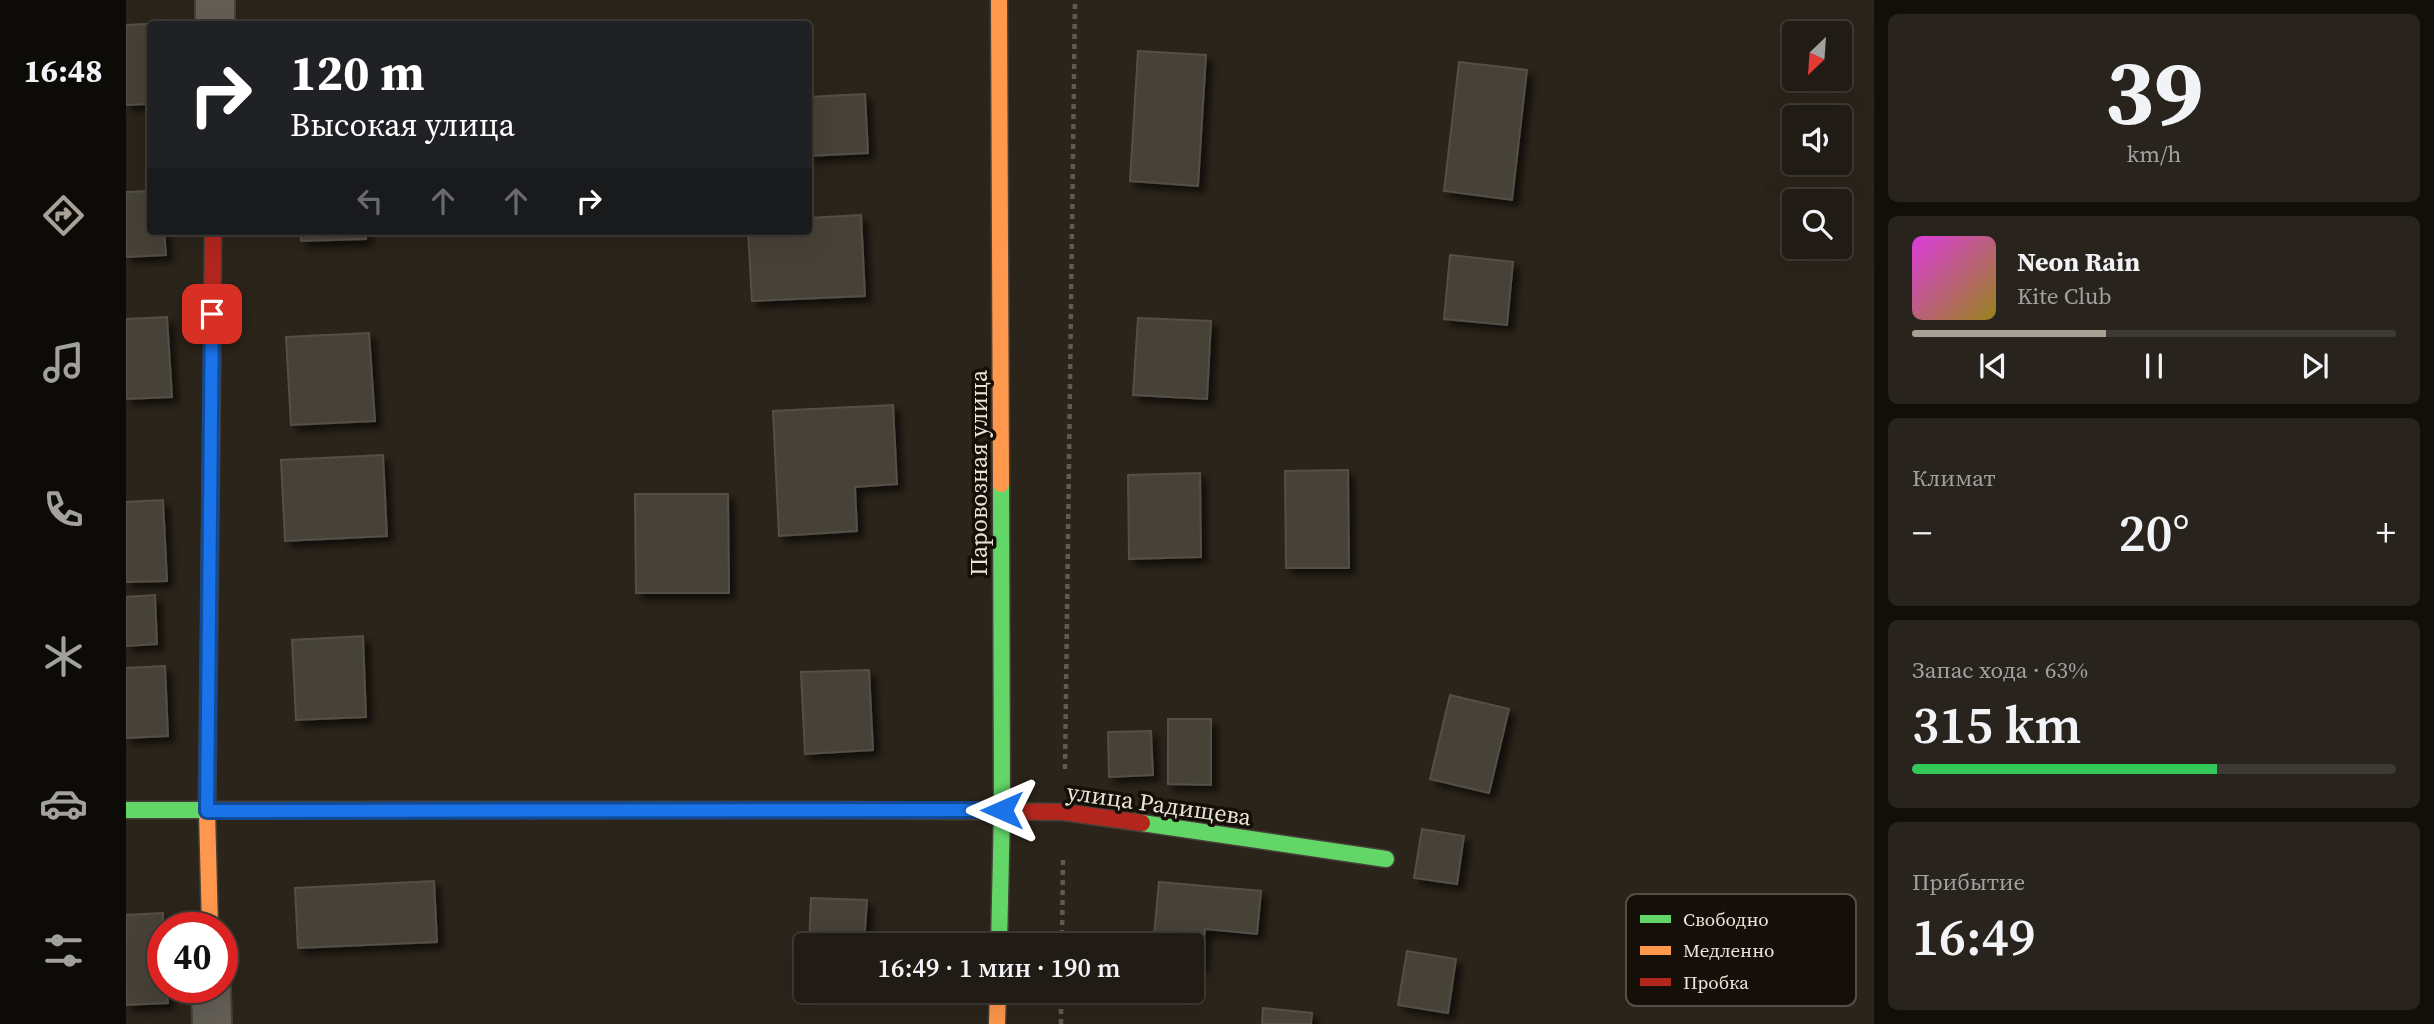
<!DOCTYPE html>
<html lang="ru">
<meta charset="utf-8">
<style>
body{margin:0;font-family:"Source Serif 4",serif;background:#28241d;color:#f1f3f6;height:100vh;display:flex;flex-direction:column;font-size:26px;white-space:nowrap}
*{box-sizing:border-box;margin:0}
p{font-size:23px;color:#a2a1a0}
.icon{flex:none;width:38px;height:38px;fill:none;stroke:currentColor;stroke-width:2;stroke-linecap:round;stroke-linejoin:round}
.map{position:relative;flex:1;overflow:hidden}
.panel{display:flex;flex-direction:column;gap:14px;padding:14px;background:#120f0b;width:560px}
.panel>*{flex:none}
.guide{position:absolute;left:21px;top:21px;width:665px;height:214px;border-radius:7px;box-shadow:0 7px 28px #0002,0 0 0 2px #3d3934;background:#202124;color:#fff;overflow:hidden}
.needle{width:46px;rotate:205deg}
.tools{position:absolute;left:1656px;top:21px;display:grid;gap:14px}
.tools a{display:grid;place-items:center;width:70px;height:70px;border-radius:7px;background:#201b14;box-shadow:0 7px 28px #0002,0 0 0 2px #3d3934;font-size:35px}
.speed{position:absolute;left:21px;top:912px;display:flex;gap:14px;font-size:35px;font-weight:700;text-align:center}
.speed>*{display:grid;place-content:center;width:91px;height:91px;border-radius:50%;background:#201b14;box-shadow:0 7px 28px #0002,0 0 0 2px #3d3934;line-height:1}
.speed .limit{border:10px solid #d22;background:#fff;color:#111}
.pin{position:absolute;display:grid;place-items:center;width:60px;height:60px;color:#fff;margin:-30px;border-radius:14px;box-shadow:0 4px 10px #0006}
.me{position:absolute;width:77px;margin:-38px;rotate:270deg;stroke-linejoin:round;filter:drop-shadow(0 0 5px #0008)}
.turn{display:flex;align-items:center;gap:24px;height:147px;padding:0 28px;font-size:32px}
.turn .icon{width:91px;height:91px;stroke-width:2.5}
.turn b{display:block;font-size:49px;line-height:60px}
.lanes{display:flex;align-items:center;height:66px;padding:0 28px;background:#0003;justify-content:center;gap:35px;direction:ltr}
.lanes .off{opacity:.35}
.big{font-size:52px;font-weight:600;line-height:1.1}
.panel .widget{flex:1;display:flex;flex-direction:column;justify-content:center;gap:10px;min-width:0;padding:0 24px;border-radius:10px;background:#28241d}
.panel .dial{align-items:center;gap:0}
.dial b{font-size:91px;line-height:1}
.song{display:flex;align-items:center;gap:21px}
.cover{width:84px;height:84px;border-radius:10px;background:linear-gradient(135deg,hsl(300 70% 55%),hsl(50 70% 35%))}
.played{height:7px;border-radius:4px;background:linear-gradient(90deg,#a8a196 40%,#3d3934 40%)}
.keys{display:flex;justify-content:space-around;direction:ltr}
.heat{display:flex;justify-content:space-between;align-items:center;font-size:38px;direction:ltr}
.charge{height:10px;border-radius:5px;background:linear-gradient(90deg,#34c759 63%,#3d3934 0)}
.trip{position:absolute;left:668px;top:933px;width:410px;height:70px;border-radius:7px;background:#201b14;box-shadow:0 7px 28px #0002,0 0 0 2px #3d3934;font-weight:600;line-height:70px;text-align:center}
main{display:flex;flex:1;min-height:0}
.tab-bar{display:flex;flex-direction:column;width:126px;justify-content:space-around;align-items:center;background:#0d0b08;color:#a2a1a0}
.tab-bar .icon{width:49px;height:49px}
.tab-bar .active{color:#a8a196}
.tab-bar b{font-size:32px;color:#f1f3f6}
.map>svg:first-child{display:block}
</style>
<main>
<nav class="tab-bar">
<b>16:48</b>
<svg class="icon active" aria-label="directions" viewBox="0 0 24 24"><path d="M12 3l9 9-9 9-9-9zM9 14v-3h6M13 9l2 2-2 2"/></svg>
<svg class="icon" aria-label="music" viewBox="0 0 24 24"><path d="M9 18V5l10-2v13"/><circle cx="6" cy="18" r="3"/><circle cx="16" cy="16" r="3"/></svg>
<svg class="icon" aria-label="phone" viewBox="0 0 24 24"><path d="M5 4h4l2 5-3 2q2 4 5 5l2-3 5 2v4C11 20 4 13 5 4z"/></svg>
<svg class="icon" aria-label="climate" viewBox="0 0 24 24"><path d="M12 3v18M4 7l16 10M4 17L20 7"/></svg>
<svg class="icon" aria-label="car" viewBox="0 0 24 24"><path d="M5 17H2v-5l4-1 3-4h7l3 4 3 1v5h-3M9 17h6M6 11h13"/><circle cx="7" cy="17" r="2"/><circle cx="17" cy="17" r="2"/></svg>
<svg class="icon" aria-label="filters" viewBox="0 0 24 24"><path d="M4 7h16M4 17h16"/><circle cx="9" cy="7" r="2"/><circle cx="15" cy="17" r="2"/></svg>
</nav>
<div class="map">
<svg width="1748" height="1024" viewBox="0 0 1748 1024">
<defs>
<filter id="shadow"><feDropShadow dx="6" dy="6" stdDeviation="3.5" flood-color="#0009"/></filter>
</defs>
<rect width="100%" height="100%" fill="#2b241a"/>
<!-- building -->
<path fill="#474239" stroke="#544f47" stroke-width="2" filter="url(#shadow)" d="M 39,23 L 24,24 L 24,104 L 0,105 L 0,25 Z
M 1012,51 L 1080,55 L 1072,186 L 1004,181 Z
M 1333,62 L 1401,70 L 1386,200 L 1318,191 Z
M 739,94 L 742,153 L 682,156 L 682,97 Z
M 24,191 L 24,231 L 38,231 L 40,255 L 0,257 L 0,192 Z
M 735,215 L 739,296 L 626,301 L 622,231 L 682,231 L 682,218 Z
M 175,231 L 239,231 L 240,239 L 175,241 Z
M 1324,255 L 1387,262 L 1381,325 L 1318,319 Z
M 41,317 L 46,397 L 0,399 L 0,319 Z
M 1012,318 L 1085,321 L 1081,399 L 1007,395 Z
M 243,333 L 249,421 L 165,425 L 160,337 Z
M 767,405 L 771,484 L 729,487 L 731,531 L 653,536 L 647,411 Z
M 257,455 L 261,536 L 159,541 L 155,460 Z
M 1222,470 L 1223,568 L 1160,568 L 1159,471 Z
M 1074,473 L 1075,557 L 1003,559 L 1002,475 Z
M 509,494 L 602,494 L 603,593 L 510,593 Z
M 37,500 L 41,581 L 0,582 L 0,502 Z
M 29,595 L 31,644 L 0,646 L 0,597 Z
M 237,636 L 240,717 L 170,720 L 166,640 Z
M 39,666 L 42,736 L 0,738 L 0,668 Z
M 743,670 L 747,750 L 679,754 L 675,672 Z
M 1324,695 L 1383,709 L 1363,793 L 1304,779 Z
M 1042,719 L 1085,719 L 1085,785 L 1042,784 Z
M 1025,731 L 1027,775 L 983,777 L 982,732 Z
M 1296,829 L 1338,836 L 1331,884 L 1288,878 Z
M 308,881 L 311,942 L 172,948 L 169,888 Z
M 1033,882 L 1135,891 L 1131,934 L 1079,929 L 1075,967 L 1066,966 L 1066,945 L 1027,945 Z
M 685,898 L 741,900 L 738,945 L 683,945 Z
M 37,913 L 37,987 L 41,987 L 42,1003 L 0,1005 L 0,915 Z
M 1281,951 L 1330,959 L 1322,1013 L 1272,1005 Z
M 1137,1008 L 1186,1013 L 1185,1024 L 1136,1024 Z"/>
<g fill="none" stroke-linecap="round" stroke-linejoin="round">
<!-- street casing -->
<g stroke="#464038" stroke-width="42">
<path id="street" d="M 89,24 L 89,0
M 85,987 L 86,1024"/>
</g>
<!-- fast casing -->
<g stroke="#464038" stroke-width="19">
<path id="fast" d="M 0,810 L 714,810
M 1016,823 L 1260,859
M 873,945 L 876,810 L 875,484"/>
</g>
<!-- slow casing -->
<g stroke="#464038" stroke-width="19">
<path id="slow" d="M 873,0 L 875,484
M 84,928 L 81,811 L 86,368
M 871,1024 L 872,990"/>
</g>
<!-- jam casing -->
<g stroke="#464038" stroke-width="19">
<path id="jam" d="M 86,368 L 87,231
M 714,810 L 938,812 L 1016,823"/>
</g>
<!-- path -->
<path stroke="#5f5a54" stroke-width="4.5" stroke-dasharray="5 5" stroke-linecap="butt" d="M 939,769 L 949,0
M 936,945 L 937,855
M 935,1024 L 935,990"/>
<!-- street -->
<use href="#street" stroke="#635f57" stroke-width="38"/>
<!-- fast -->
<use href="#fast" stroke="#63d668" stroke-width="16"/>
<!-- slow -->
<use href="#slow" stroke="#ff974d" stroke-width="16"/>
<!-- jam -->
<use href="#jam" stroke="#b3261e" stroke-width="16"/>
</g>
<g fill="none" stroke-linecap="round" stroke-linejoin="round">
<!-- route casing -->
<g stroke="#114b97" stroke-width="18">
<path id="route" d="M 86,314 L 81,811 L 876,810"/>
</g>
<!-- route -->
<use href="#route" stroke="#1a73e8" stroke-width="12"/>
</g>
<g text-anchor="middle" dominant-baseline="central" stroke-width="7" stroke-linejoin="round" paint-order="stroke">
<!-- street labels -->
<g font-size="24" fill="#ebe4d8" stroke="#140f08">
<text transform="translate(852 473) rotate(-90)">Паровозная улица</text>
<text transform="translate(1033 804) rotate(8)">улица Радищева</text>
</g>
</g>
<!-- legend -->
<rect x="1500" y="894" width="230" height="112" rx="10" fill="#140f08" stroke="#544f46" stroke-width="2"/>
<rect x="1514" y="915" width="31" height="8" fill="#63d668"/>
<rect x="1514" y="946" width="31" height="9" fill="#ff974d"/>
<rect x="1514" y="978" width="31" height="8" fill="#b3261e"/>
<g font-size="19" fill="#ebe4d8">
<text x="1557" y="926">Свободно</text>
<text x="1557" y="957">Медленно</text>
<text x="1557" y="989">Пробка</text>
</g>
</svg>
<div class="tools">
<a><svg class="needle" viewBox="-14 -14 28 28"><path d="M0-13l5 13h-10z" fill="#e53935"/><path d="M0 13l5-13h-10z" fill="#a2a1a0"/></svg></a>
<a><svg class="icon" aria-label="sound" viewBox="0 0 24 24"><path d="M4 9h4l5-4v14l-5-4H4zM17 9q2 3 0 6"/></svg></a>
<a><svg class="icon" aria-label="search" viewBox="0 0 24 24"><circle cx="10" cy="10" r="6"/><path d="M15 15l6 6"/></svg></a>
</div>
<div class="speed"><div class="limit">40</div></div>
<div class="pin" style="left:86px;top:314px;background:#d93025"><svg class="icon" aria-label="arrive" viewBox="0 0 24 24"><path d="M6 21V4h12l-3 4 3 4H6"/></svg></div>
<svg class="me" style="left:876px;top:810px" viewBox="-20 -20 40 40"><path d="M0-17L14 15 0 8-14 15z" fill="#1a73e8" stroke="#fff" stroke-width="4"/></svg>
<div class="trip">16:49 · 1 мин · 190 m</div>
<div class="guide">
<div class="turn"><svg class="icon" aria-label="right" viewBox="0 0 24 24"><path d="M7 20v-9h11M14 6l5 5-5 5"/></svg><div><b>120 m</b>Высокая улица</div></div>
<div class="lanes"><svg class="icon off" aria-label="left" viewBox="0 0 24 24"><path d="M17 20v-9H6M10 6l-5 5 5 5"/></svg><svg class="icon off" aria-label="ahead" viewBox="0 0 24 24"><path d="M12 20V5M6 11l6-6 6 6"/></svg><svg class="icon off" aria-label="ahead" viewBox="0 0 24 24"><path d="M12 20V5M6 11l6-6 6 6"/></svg><svg class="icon" aria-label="right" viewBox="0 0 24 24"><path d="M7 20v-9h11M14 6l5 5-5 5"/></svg></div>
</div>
</div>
<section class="panel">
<div class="widget dial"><b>39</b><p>km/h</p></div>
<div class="widget">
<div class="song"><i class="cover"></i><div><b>Neon Rain</b><p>Kite Club</p></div></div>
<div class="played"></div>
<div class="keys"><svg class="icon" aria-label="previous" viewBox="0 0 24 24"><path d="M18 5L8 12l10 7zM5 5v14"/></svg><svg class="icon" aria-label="pause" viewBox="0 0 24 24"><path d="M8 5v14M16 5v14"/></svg><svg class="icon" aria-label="next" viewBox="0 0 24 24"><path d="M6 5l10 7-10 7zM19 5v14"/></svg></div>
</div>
<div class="widget"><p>Климат</p>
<div class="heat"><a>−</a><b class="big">20°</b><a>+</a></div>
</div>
<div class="widget"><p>Запас хода · 63%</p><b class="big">315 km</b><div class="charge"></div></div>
<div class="widget"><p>Прибытие</p><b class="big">16:49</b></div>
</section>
</main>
